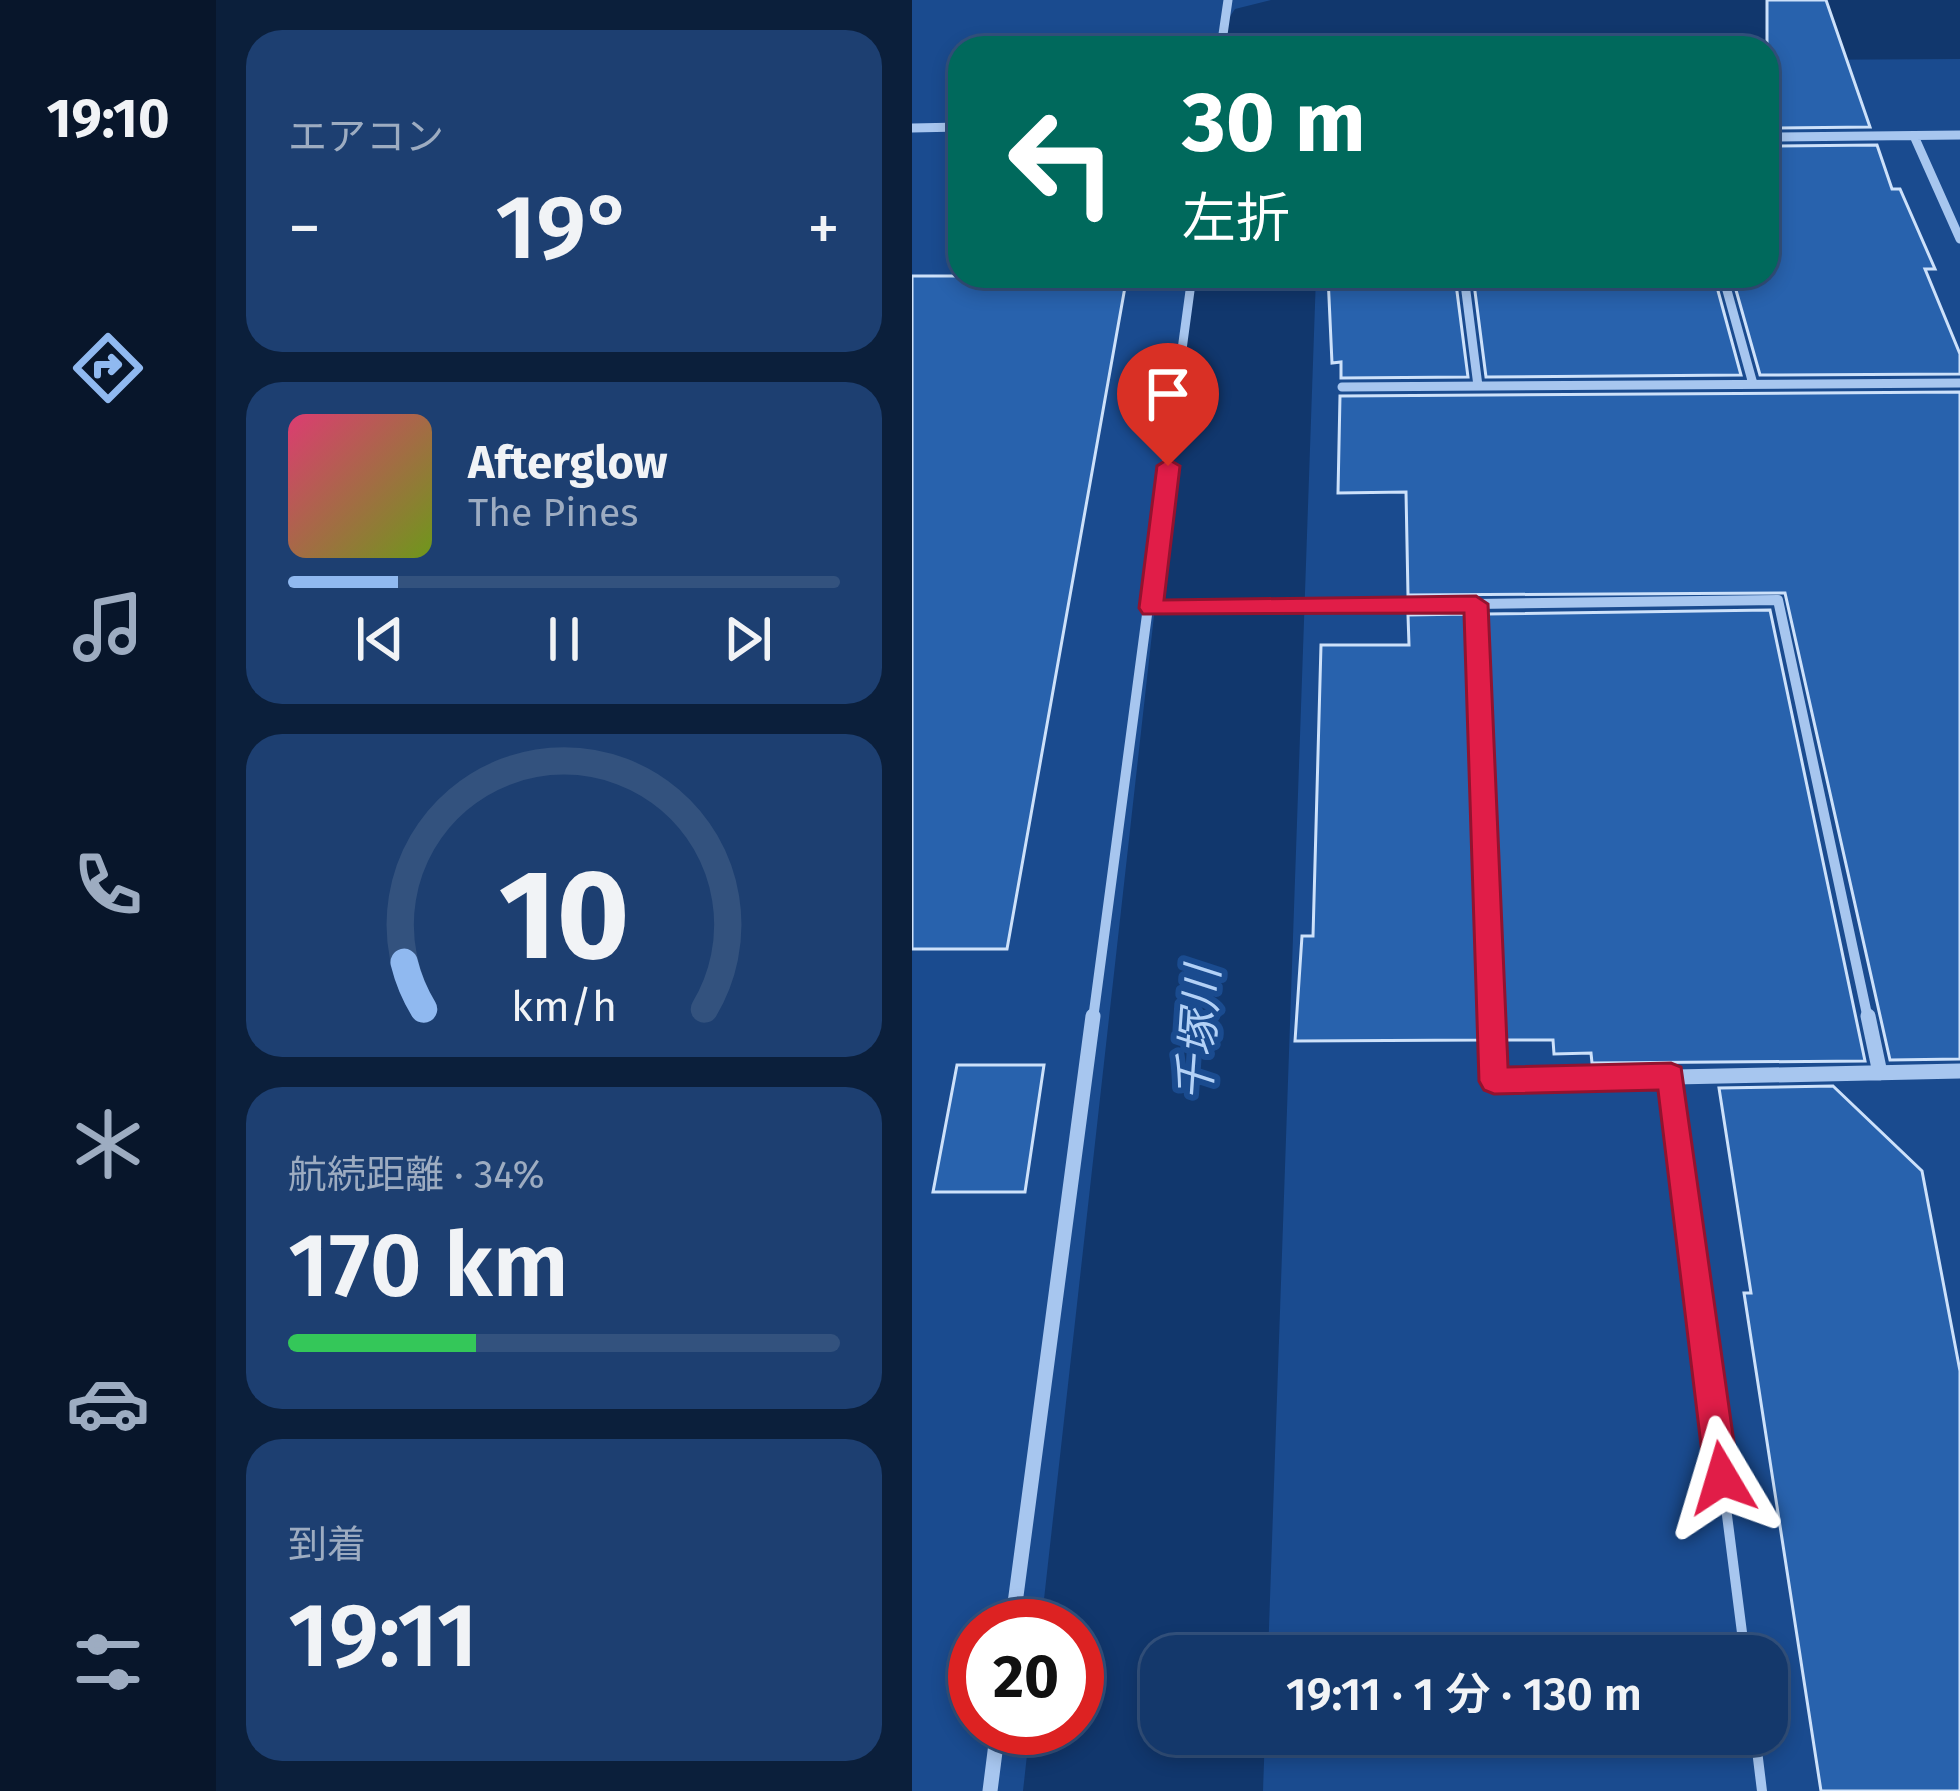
<!DOCTYPE html>
<html lang="ja">
<meta charset="utf-8">
<style>
body{margin:0;font-family:"Fira Sans","Noto Sans JP",sans-serif;background:#1d3f71;color:#f1f3f6;height:100vh;display:flex;flex-direction:column;font-size:45px;white-space:nowrap}
*{box-sizing:border-box;margin:0}
p{font-size:39px;color:#9dacc1}
.icon{flex:none;width:66px;height:66px;fill:none;stroke:currentColor;stroke-width:2;stroke-linecap:round;stroke-linejoin:round}
.map{position:relative;flex:1;overflow:hidden}
.panel{display:flex;flex-direction:column;gap:30px;padding:30px;background:#0b1f3b;width:696px}
.panel>*{flex:none}
.top-card{position:absolute;left:36px;top:36px;width:831px;height:252px;border-radius:36px;box-shadow:0 6px 18px #0003,0 0 0 3px #33527e;background:#00695c;color:#fff;overflow:hidden}
.speed{position:absolute;left:36px;top:1599px;display:flex;gap:24px;font-size:60px;font-weight:700;text-align:center}
.speed>*{display:grid;place-content:center;width:156px;height:156px;border-radius:50%;background:#14386b;box-shadow:0 6px 18px #0003,0 0 0 3px #33527e;line-height:1}
.speed .limit{border:18px solid #d22;background:#fff;color:#111}
.pin{position:absolute;display:grid;place-items:center;width:102px;height:102px;color:#fff;margin:-123px -51px;border-radius:50% 50% 50% 0;rotate:-45deg;box-shadow:0 0 12px #0007}
.pin .icon{rotate:45deg}
.me{position:absolute;width:132px;margin:-66px;rotate:353deg;stroke-linejoin:round;filter:drop-shadow(0 0 9px #0008)}
.turn{display:flex;align-items:center;gap:42px;height:252px;padding:0 36px;font-size:54px}
.turn .icon{width:156px;height:156px;stroke-width:2.5}
.turn b{display:block;font-size:84px;line-height:102px}
.big{font-size:90px;font-weight:600;line-height:1.1}
.panel .card{flex:1;display:flex;flex-direction:column;justify-content:center;gap:18px;min-width:0;padding:0 42px;border-radius:36px;background:#1d3f71}
.panel .dial{align-items:center;gap:0}
.dial svg{height:312px;overflow:visible;fill:none;stroke:#33527e;stroke-width:7;stroke-linecap:round;text-anchor:middle}
.dial text{fill:#f1f3f6;stroke:none}
.song{display:flex;align-items:center;gap:36px}
.cover{width:144px;height:144px;border-radius:18px;background:linear-gradient(135deg,hsl(340 70% 55%),hsl(80 70% 35%))}
.played{height:12px;border-radius:6px;background:linear-gradient(90deg,#90b9f0 20%,#33527e 20%)}
.keys{display:flex;justify-content:space-around;direction:ltr}
.heat{display:flex;justify-content:space-between;align-items:center;font-size:66px;direction:ltr}
.charge{height:18px;border-radius:9px;background:linear-gradient(90deg,#34c759 34%,#33527e 0)}
.trip{position:absolute;left:228px;top:1635px;width:648px;height:120px;border-radius:36px;background:#14386b;box-shadow:0 6px 18px #0003,0 0 0 3px #33527e;font-weight:600;line-height:120px;text-align:center}
main{display:flex;flex:1;min-height:0}
.menu{display:flex;flex-direction:column;width:216px;justify-content:space-around;align-items:center;background:#08162b;color:#9dacc1}
.menu .icon{width:84px;height:84px}
.menu .current{color:#90b9f0}
.menu b{font-size:54px;color:#f1f3f6}
.map>svg:first-child{display:block}
</style>
<main>
<nav class="menu">
<b>19:10</b>
<svg class="icon current" aria-label="directions" viewBox="0 0 24 24"><path d="M12 3l9 9-9 9-9-9zM9 14v-3h6M13 9l2 2-2 2"/></svg>
<svg class="icon" aria-label="music" viewBox="0 0 24 24"><path d="M9 18V5l10-2v13"/><circle cx="6" cy="18" r="3"/><circle cx="16" cy="16" r="3"/></svg>
<svg class="icon" aria-label="phone" viewBox="0 0 24 24"><path d="M5 4h4l2 5-3 2q2 4 5 5l2-3 5 2v4C11 20 4 13 5 4z"/></svg>
<svg class="icon" aria-label="climate" viewBox="0 0 24 24"><path d="M12 3v18M4 7l16 10M4 17L20 7"/></svg>
<svg class="icon" aria-label="car" viewBox="0 0 24 24"><path d="M5 17H2v-5l4-1 3-4h7l3 4 3 1v5h-3M9 17h6M6 11h13"/><circle cx="7" cy="17" r="2"/><circle cx="17" cy="17" r="2"/></svg>
<svg class="icon" aria-label="filters" viewBox="0 0 24 24"><path d="M4 7h16M4 17h16"/><circle cx="9" cy="7" r="2"/><circle cx="15" cy="17" r="2"/></svg>
</nav>
<section class="panel">
<div class="card"><p>エアコン</p>
<div class="heat"><a>−</a><b class="big">19°</b><a>+</a></div>
</div>
<div class="card">
<div class="song"><i class="cover"></i><div><b>Afterglow</b><p>The Pines</p></div></div>
<div class="played"></div>
<div class="keys"><svg class="icon" aria-label="previous" viewBox="0 0 24 24"><path d="M18 5L8 12l10 7zM5 5v14"/></svg><svg class="icon" aria-label="pause" viewBox="0 0 24 24"><path d="M8 5v14M16 5v14"/></svg><svg class="icon" aria-label="next" viewBox="0 0 24 24"><path d="M6 5l10 7-10 7zM19 5v14"/></svg></div>
</div>
<div class="card dial"><svg viewBox="0 0 100 80">
<path d="M14 69A42 42 0 1 1 86 69"/>
<path d="M14 69A42 42 0 0 1 9 57" stroke="#90b9f0"/>
<text x="50" y="56" font-size="32" font-weight="700">10</text>
<text x="50" y="72" font-size="11">km/h</text>
</svg></div>
<div class="card"><p>航続距離 · 34%</p><b class="big">170 km</b><div class="charge"></div></div>
<div class="card"><p>到着</p><b class="big">19:11</b></div>
</section>
<div class="map">
<svg width="1048" height="1791" viewBox="0 0 1048 1791">
<rect width="100%" height="100%" fill="#1a4b8f"/>
<g fill="none" stroke-linecap="round" stroke-linejoin="round">
<!-- river -->
<path fill="#11376d" fill-rule="evenodd" d="M 359,0 L 1048,0 L 1048,59 L 855,60 L 855,48 L 306,48 L 308,31 L 323,9 Z
M 280,276 L 404,276 L 356,1656 L 249,1656 L 249,1734 L 353,1734 L 351,1791 L 111,1791 L 118,1728 L 165,1728 L 165,1626 L 129,1626 Z"/>
</g>
<!-- building -->
<path fill="#2862ad" stroke="#cde1fa" stroke-width="3" d="M 855,0 L 914,0 L 958,127 L 855,128 Z
M 965,145 L 980,189 L 988,189 L 1023,269 L 1013,269 L 1048,354 L 1048,374 L 848,375 L 820,276 L 855,276 L 855,146 Z
M 0,276 L 186,276 L 184,287 L 213,287 L 95,949 L 0,949 Z
M 416,276 L 543,276 L 556,377 L 429,378 L 429,362 L 420,363 Z
M 561,276 L 802,276 L 829,375 L 574,377 Z
M 1048,392 L 1048,1059 L 978,1060 L 873,593 L 496,595 L 494,492 L 426,493 L 428,396 Z
M 858,610 L 953,1061 L 680,1063 L 679,1053 L 642,1054 L 641,1040 L 593,1040 L 574,614 Z
M 555,614 L 569,1040 L 383,1041 L 390,936 L 401,936 L 409,645 L 497,645 L 496,615 Z
M 45,1065 L 132,1065 L 113,1192 L 21,1192 Z
M 921,1086 L 1010,1171 L 1048,1371 L 1048,1791 L 909,1791 L 832,1293 L 839,1293 L 807,1088 Z"/>
<g fill="none" stroke-linecap="round" stroke-linejoin="round">
<!-- service -->
<path stroke="#a7c6ef" stroke-width="10" d="M 759,1078 L 833,1656
M 843,1734 L 850,1791"/>
<!-- minor-far2 -->
<path stroke="#a7c6ef" stroke-width="9" d="M 309,48 L 316,0
M 0,128 L 48,127
M 1002,136 L 1048,239
M 855,137 L 1048,135
M 552,276 L 566,386
M 811,276 L 841,384
M 430,387 L 1048,383
M 258,438 L 280,276"/>
<!-- minor-far1 -->
<path stroke="#a7c6ef" stroke-width="10" d="M 564,604 L 866,600 L 956,1019
M 239,608 L 564,604 L 580,1019
M 181,1019 L 259,435"/>
<!-- minor -->
<path stroke="#a7c6ef" stroke-width="15" d="M 580,1016 L 582,1081 L 1048,1071
M 956,1016 L 968,1073
M 100,1626 L 181,1016
M 78,1791 L 86,1728"/>
</g>
<!-- route -->
<path fill="#e11d48" stroke="#92132f" stroke-width="3" d="M 256,459 L 268,466 L 252,600 L 564,596 L 576,604 L 596,1067 L 759,1063 L 769,1067 L 827,1478 L 822,1490 L 810,1495 L 798,1490 L 793,1478 L 746,1090 L 582,1094 L 572,1090 L 567,1081 L 552,613 L 231,614 L 227,608 L 245,466 Z"/>
<g text-anchor="middle" dominant-baseline="central" stroke-width="12" stroke-linejoin="round" paint-order="stroke">
<!-- water labels -->
<g font-size="45" font-style="italic" fill="#b3d1f6" stroke="#1a4b8f">
<text transform="translate(287 1034) rotate(-86)">千塚川</text>
</g>
</g>
</svg>
<div class="speed"><div class="limit">20</div></div>
<div class="pin" style="left:256px;top:466px;background:#d93025"><svg class="icon" aria-label="arrive" viewBox="0 0 24 24"><path d="M6 21V4h12l-3 4 3 4H6"/></svg></div>
<svg class="me" style="left:810px;top:1478px" viewBox="-20 -20 40 40"><path d="M0-17L14 15 0 8-14 15z" fill="#e11d48" stroke="#fff" stroke-width="4"/></svg>
<div class="trip">19:11 · 1 分 · 130 m</div>
<div class="top-card">
<div class="turn"><svg class="icon" aria-label="left" viewBox="0 0 24 24"><path d="M17 20v-9H6M10 6l-5 5 5 5"/></svg><div><b>30 m</b>左折</div></div>
</div>
</div>
</main>
